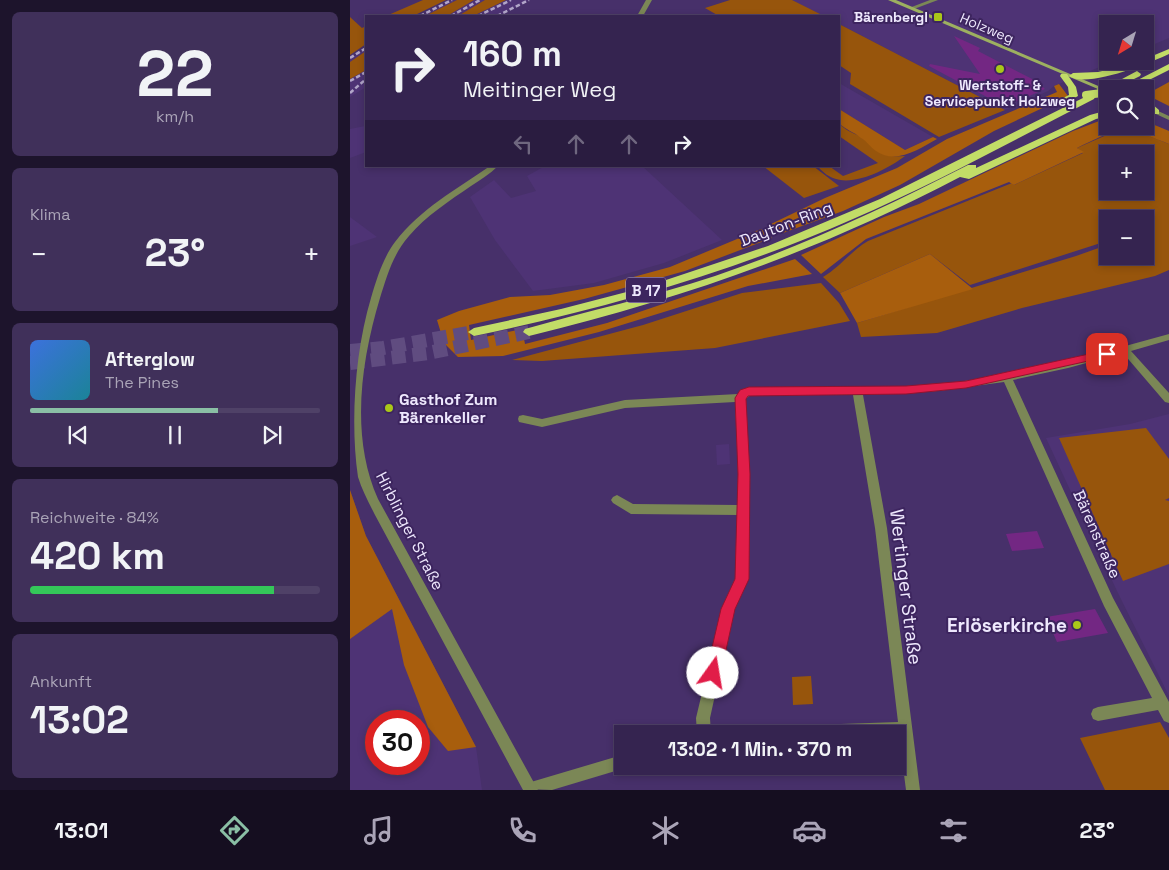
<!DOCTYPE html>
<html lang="de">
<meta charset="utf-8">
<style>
body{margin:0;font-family:"Space Grotesk",sans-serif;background:#40305a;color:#f1f3f6;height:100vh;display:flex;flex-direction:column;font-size:19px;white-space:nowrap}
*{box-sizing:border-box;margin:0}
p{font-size:16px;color:#aaa4b7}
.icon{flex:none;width:28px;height:28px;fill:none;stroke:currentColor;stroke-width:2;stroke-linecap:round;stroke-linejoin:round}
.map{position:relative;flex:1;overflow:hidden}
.details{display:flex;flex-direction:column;gap:12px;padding:12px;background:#1d142c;width:350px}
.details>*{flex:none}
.top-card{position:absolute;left:15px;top:15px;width:475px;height:152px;border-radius:0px;box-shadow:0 2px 8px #0003,0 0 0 1px #4f4167;background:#352450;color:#f1f3f6;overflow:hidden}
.needle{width:32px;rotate:218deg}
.fabs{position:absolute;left:749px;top:15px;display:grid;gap:10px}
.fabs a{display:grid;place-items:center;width:55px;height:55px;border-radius:0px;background:#352450;box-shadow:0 2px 8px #0003,0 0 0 1px #4f4167;font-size:25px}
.speed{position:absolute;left:15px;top:710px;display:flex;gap:10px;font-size:25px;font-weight:700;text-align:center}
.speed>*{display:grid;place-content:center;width:65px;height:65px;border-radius:50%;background:#352450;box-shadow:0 2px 8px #0003,0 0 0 1px #4f4167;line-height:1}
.speed .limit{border:8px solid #d22;background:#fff;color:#111}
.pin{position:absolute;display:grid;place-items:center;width:42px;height:42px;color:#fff;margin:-21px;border-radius:10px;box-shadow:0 2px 8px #0006}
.me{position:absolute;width:55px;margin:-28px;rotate:13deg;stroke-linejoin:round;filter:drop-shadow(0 0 4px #0008)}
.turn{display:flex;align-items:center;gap:18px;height:105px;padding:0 15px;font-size:22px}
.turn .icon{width:65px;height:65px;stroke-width:2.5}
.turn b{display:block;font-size:35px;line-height:42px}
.lanes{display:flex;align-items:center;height:48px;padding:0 15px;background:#0003;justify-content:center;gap:25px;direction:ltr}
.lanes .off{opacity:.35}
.big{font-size:38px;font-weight:600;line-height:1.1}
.details .tile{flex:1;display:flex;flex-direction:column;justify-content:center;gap:8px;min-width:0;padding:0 18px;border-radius:8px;background:#40305a}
.details .dial{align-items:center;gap:0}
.dial b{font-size:65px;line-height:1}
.song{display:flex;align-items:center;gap:15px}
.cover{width:60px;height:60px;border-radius:8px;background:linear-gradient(135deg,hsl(220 70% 55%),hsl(190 70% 35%))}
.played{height:5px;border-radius:2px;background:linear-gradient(90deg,#8abfa5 65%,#4f4167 65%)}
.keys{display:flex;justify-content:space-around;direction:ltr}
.heat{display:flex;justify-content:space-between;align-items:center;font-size:28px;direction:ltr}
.charge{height:8px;border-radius:4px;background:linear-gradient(90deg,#34c759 84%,#4f4167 0)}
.trip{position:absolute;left:264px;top:725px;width:292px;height:50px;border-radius:0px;background:#352450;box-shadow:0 2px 8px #0003,0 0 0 1px #4f4167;font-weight:600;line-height:50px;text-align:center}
.tabs{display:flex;height:80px;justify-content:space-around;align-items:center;background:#150e20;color:#aaa4b7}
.tabs .icon{width:35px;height:35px}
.tabs .on{color:#8abfa5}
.tabs b{font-size:22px;color:#f1f3f6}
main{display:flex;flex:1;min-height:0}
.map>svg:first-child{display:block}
</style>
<main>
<section class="details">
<div class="tile dial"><b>22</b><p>km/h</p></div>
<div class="tile"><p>Klima</p>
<div class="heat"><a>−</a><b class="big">23°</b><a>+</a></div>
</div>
<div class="tile">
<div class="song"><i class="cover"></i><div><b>Afterglow</b><p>The Pines</p></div></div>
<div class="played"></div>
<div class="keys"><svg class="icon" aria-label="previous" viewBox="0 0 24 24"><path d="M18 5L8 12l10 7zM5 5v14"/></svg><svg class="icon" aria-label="pause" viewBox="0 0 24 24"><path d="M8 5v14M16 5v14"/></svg><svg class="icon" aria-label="next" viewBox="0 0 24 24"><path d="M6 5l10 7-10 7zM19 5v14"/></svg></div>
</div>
<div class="tile"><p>Reichweite · 84%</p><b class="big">420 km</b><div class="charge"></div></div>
<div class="tile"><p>Ankunft</p><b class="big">13:02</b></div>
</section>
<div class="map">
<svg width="819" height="790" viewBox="0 0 819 790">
<rect width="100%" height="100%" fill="#47306a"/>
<!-- built -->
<path fill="#4e3375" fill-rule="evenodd" d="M 103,0 L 180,0 L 149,16 L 72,16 Z
M 442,0 L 819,0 L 819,38 L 795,48 L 795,24 L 758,24 L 758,61 L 764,61 L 704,86 L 698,91 L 655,110 L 489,24 L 489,16 L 474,16 Z
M 16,48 L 16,87 L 0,97 L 0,59 Z
M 489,83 L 583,137 L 555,150 L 489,109 Z
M 15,126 L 16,152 L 0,158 L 0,129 Z
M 195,166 L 292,166 L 372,240 L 314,263 L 244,283 L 183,291 L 145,240 L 120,197 L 144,180 L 161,198 L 186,191 L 177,176 Z
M 0,217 L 27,237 L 0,246 Z
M 819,414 L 819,696 L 767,591 L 696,438 L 780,424 Z
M 379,444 L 380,464 L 367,465 L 366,445 Z
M 0,490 L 16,536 L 126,747 L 132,790 L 0,790 ZM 26,721 L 69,721 L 69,764 L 26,764 Z"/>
<!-- green -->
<path fill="#97550c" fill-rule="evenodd" d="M 73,0 L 96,0 L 63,16 L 36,16 Z
M 107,0 L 124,0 L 97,16 L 75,16 Z
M 135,0 L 156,0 L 123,16 L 108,16 Z
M 380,0 L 442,0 L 474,16 L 369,16 L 355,8 Z
M 0,17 L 12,28 L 16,26 L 16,44 L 0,55 Z
M 489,24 L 655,110 L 589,137 L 500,84 L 501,73 L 489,65 Z
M 16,51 L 16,70 L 0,79 L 0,62 Z
M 489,123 C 495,130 501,132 509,136 C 530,148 525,158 555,156 C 538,169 504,187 483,178 C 477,176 471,170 467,166 L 479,166 L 493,176 L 528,163 L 489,136 Z
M 776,129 L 787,131 L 819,144 L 819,270 L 805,276 L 672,308 L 587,333 L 511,337 L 507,323 L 726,256 L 757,245 L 758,256 L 795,256 L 795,219 L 758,219 L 757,241 L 620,285 L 580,254 L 490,293 L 473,277 C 490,267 501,251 518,241 L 662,183 L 664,185 L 733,153 L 727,148 L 768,130 ZM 758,154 L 795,154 L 795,191 L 758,191 Z
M 413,166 L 463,166 L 489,186 L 454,198 Z
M 471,283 L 489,303 L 500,321 L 365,348 L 192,361 L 162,360 L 293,325 L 392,293 Z
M 796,428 L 819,459 L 819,498 L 815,500 L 819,501 L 819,564 L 773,581 L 709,438 Z
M 461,676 L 463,704 L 443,705 L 442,677 Z
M 810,722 L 819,738 L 819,790 L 755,790 L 730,738 Z"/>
<!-- forest -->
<path fill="#a85e0d" d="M 819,82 L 819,106 L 801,97 L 799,93 Z
M 709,84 L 718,96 L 644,131 L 550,185 L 493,211 L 433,233 L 421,224 L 475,198 L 547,168 L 597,139 L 707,92 L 704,86 Z
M 489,109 L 555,150 L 583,137 L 587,139 C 569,149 546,165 526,151 C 520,147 517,141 511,138 C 504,132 496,130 489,123 Z
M 757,118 L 758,126 L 795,126 L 795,121 L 819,131 L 819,144 C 771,125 773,126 727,148 L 734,152 L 664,185 L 659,182 L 516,239 L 471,274 L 451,255 L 534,217 L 569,204 L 723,131 Z
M 411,229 L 422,238 L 335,271 L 234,299 L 119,325 L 121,340 L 172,329 L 175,344 L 257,323 L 445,259 L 462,274 L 398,286 L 249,332 L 153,356 L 108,357 L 94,343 L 87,320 L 109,311 L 160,297 L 200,295 L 254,285 L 320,267 Z
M 580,254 L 623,289 L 507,323 L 490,293 Z
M 0,490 L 16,536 L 126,747 L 98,751 L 78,727 L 54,665 L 42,609 L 0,639 Z"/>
<!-- building -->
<path fill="#732783" d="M 604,36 L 630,48 L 628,51 L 688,82 L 695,89 L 668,101 L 650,104 L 579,66 L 580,64 L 630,74 Z
M 687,531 L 694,548 L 662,551 L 656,534 Z
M 745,609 L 758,633 L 707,642 L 696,617 Z"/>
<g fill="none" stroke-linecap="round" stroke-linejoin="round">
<!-- trunk-tunnel-far1 -->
<path stroke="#604c80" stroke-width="8" stroke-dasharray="8 4.5" stroke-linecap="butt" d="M 752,100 L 758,98"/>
<!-- trunk-tunnel -->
<path stroke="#604c80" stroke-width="14" stroke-dasharray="14 7" stroke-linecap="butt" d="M 0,351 L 33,348 L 124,332
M 0,363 L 78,353 L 179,332"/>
<!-- minor -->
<path fill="#7b8756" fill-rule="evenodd" d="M 580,0 L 588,0 L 564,9 L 559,8 Z
M 819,334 L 819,340 L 781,351 L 819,393 L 819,403 L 815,402 L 773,353 L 718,368 L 663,380 L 763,598 L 819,702 L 819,723 L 814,721 L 808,710 L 748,721 L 743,719 L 741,714 L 743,709 L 748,707 L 802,698 L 754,606 L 654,382 L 588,391 L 513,395 L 537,528 L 570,790 L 556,790 L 549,736 L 548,736 L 548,734 L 401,734 L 403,729 L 408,727 L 548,722 L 525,528 L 503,395 L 401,395 L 395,399 L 399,474 L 398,579 L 384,609 L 360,718 L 361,734 L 347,734 L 346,718 L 372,609 L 386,579 L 388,515 L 281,514 L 263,503 L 261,500 L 263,497 L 267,495 L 283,504 L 388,505 L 389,474 L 385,402 L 275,408 L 192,427 L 169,422 L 168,419 L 169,416 L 173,415 L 192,419 L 275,400 L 388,394 L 399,387 C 463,388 525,390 589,384 C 668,376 743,355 819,334 Z
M 272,755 L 272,766 L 277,766 L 272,769 L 202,790 L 174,789 L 176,784 L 181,782 Z"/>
<!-- tertiary -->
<path fill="#7b8756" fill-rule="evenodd" d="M 296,0 L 302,0 L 293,16 L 287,16 Z
M 795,105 L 819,116 L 819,120 L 795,109 Z
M 140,166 L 148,166 C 140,174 130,180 121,186 C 99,201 76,216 59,236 C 43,254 37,276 30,298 C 11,361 0,437 28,499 L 188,790 L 173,790 L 25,515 C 19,503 12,490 8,477 C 0,423 5,351 21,298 C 27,278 33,258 45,242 C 70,209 107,189 140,166 Z"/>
<!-- secondary -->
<path fill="#9db060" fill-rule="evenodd" d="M 538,0 L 546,0 L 753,88 L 748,89 Z"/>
<!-- trunk -->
<path fill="#c2dc67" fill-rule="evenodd" d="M 819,49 L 819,54 C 800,63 736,89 719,76 L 723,73 L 748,72 L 795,61 L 795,59 Z
M 819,64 L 819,70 L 783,88 L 776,86 Z
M 787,71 L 791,74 L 790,76 L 766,88 L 759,86 Z
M 711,74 L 717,74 L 726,87 L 728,96 L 710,106 L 706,103 L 707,101 L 719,95 L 718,87 L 710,76 Z
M 741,94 L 745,97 L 744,99 C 664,140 586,183 503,219 C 382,272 254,309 124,336 L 118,332 L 124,328 L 211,309 L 292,288 L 418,246 L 530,199 Z
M 795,98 L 809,110 L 809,114 L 803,114 L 795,106 Z
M 758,110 L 758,116 L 746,119 L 619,179 L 610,177 C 469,251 334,298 179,336 L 173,332 L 175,329 C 238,311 302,297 365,276 C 453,246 536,207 618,165 L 626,165 L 626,168 L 740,115 Z"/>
<!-- rail -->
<path stroke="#b1a5c8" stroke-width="2.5" stroke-dasharray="4.5 2.5" stroke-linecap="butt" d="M 70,16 L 102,0
M 101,16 L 130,0
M 128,16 L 161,0
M 147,16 L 179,0
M 0,58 L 16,48
M 0,81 L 16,72
M 0,93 L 16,79"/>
<!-- secondary-bridge -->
<path stroke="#9db060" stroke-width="6" d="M 750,88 L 758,91"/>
<!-- trunk-bridge -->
<path stroke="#c2dc67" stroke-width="8" d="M 736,95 L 752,93"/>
</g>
<!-- route -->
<path fill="#e11d48" stroke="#92132f" d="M 757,350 L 761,351 L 761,356 L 616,388 L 556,394 L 398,396 L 396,399 L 400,474 L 399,579 L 385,609 L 371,673 L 368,678 L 363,681 L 358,678 L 356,673 L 371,609 L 385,579 L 388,474 L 385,398 L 390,390 L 399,387 L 556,386 L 616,381 Z"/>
<!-- markers -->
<g fill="#aac719" stroke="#3d255f" stroke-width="2">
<rect x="583" y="12" width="10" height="10" rx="2.5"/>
<circle cx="650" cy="69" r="5"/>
<circle cx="39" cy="408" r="5"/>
<circle cx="727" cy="625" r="5"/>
</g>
<g text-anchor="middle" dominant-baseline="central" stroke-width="4" stroke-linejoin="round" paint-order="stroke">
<!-- far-poi labels -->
<g font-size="14" font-weight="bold" fill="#eee8fd" stroke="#3d255f" text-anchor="end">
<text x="578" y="17">Bärenbergl</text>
<text x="650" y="85" text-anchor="middle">Wertstoff- &amp;<tspan x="650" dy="16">Servicepunkt Holzweg</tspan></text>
</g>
<!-- far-street labels -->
<g font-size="14" fill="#eee8fd" stroke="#3d255f">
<text transform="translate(637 28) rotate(23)">Holzweg</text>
</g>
<!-- shield labels -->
<rect fill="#3d255f" stroke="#b9aece" stroke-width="1" x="276" y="277.5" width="40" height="25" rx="4"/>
<g font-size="15" font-weight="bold" fill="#eee8fd">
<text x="296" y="290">B 17</text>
</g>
<!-- street labels -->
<g font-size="16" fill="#eee8fd" stroke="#3d255f">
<text transform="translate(436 224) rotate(-21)">Dayton-Ring</text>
<text transform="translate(60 531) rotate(63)">Hirblinger Straße</text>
<text transform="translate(747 534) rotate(66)">Bärenstraße</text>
</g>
<!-- poi labels -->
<g font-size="16" font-weight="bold" fill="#eee8fd" stroke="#3d255f" text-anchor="start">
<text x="49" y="399">Gasthof Zum<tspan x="49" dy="18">Bärenkeller</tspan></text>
</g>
<!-- near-street labels -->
<g font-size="19" fill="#eee8fd" stroke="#3d255f">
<text transform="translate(556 587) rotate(83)">Wertinger Straße</text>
</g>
<!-- near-poi labels -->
<g font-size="19" font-weight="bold" fill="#eee8fd" stroke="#3d255f" text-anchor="end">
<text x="717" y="625">Erlöserkirche</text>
</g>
</g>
</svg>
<div class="fabs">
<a><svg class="needle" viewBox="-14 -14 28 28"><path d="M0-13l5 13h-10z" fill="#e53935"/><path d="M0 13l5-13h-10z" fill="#aaa4b7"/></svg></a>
<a><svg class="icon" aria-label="search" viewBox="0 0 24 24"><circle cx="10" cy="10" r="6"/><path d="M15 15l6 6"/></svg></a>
<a>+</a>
<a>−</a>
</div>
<div class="speed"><div class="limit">30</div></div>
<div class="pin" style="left:757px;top:354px;background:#d93025"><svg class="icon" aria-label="arrive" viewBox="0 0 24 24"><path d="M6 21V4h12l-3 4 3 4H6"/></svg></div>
<svg class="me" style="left:363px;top:673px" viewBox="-20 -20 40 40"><circle r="19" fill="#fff"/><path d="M0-13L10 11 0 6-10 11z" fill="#e11d48"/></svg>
<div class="trip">13:02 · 1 Min. · 370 m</div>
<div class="top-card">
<div class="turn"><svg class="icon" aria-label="right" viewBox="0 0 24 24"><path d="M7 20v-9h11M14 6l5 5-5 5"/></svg><div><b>160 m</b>Meitinger Weg</div></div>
<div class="lanes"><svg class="icon off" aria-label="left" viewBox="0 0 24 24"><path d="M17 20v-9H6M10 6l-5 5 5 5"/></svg><svg class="icon off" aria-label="ahead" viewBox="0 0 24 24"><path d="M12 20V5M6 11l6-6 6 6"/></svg><svg class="icon off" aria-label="ahead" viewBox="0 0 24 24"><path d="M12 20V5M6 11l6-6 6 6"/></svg><svg class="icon" aria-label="right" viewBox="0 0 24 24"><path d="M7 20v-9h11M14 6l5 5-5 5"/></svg></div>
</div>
</div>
</main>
<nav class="tabs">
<b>13:01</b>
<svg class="icon on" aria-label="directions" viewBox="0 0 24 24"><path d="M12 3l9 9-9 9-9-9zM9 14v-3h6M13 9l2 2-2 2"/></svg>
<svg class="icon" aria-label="music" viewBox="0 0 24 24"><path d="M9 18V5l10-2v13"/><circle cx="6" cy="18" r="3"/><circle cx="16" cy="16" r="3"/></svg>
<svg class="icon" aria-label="phone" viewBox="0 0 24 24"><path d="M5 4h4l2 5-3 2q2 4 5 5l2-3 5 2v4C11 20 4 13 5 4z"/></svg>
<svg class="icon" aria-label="climate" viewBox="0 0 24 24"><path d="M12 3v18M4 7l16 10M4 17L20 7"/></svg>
<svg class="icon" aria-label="car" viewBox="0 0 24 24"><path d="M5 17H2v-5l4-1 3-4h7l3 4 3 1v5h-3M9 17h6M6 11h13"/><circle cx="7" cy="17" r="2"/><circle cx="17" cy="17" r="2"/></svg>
<svg class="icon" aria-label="filters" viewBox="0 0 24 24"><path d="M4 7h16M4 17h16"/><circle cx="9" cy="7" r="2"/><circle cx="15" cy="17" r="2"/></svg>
<b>23°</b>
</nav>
